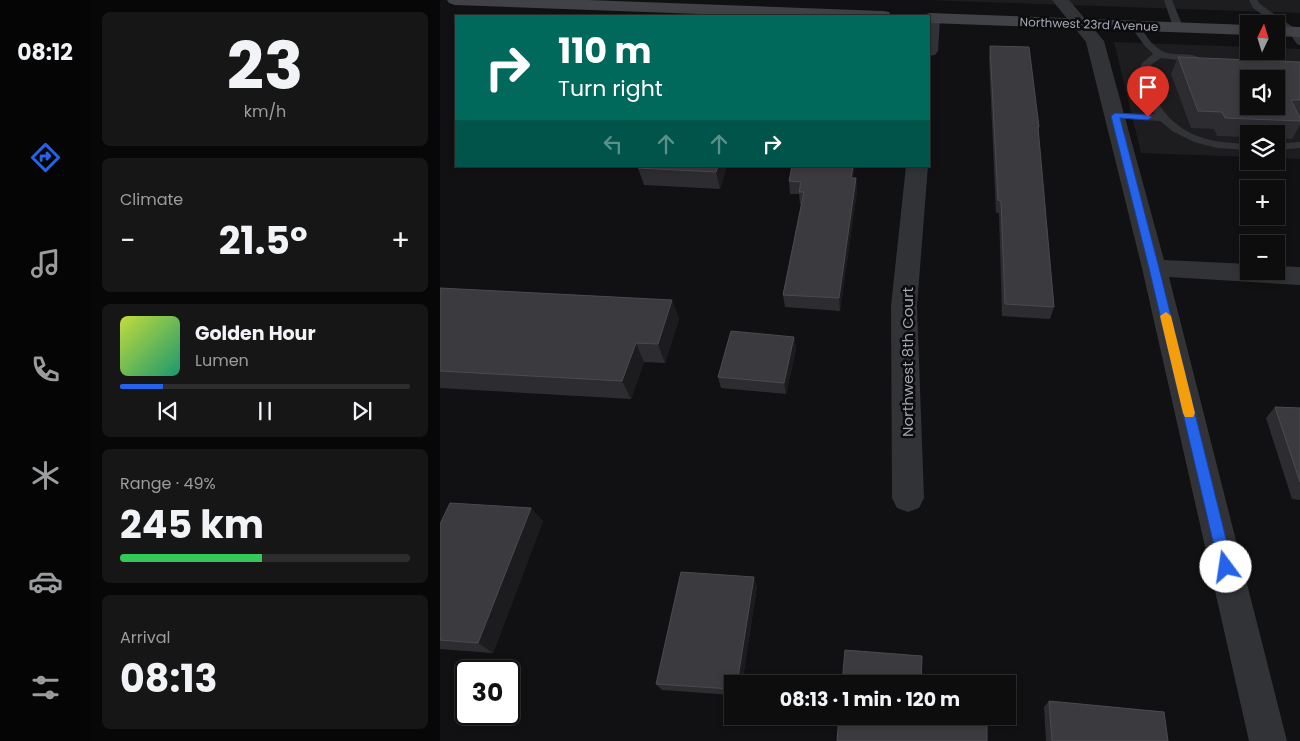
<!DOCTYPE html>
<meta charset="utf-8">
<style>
body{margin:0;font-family:Poppins,sans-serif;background:#161617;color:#f1f3f6;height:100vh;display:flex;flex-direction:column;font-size:19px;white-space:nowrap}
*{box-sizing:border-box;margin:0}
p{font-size:16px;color:#9a9c9e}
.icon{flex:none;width:28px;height:28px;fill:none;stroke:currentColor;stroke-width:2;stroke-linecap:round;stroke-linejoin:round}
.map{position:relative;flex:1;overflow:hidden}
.details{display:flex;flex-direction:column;gap:12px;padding:12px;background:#070708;width:350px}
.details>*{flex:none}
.guide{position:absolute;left:15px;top:15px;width:475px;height:152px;border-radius:0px;box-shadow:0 2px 8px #0003,0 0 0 1px #2d2d2e;background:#00695c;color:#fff;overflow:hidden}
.needle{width:32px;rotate:4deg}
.controls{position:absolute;left:800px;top:15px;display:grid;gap:10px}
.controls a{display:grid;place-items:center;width:45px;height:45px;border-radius:0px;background:#0d0d0e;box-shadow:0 2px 8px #0003,0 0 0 1px #2d2d2e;font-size:25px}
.speed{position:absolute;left:15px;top:660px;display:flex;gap:10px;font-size:25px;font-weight:700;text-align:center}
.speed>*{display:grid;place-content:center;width:65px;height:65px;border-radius:50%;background:#0d0d0e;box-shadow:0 2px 8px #0003,0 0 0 1px #2d2d2e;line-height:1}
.speed .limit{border:2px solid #111;border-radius:8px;background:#fff;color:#111}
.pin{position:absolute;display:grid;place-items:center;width:42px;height:42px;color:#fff;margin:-51px -21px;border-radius:50% 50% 50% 0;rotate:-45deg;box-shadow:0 0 5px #0007}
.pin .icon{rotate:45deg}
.me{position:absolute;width:55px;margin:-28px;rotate:346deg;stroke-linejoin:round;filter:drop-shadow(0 0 4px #0008)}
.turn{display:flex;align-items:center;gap:18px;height:105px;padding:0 20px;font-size:22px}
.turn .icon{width:65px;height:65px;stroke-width:2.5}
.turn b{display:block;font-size:35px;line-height:42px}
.lanes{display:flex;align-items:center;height:48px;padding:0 20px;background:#0003;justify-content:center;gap:25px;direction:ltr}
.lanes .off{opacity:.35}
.big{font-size:38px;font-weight:700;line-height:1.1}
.details .tile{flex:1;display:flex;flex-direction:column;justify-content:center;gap:8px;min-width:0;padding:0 18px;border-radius:8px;background:#161617}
.details .dial{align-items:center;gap:0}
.dial b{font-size:65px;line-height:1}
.song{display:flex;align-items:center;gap:15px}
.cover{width:60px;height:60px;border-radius:8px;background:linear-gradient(135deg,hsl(70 70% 55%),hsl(160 70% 35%))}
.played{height:5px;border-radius:2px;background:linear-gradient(90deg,#2563eb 15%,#2d2d2e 15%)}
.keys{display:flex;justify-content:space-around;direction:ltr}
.heat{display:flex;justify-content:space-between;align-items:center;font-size:28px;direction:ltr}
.charge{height:8px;border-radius:4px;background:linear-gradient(90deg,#34c759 49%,#2d2d2e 0)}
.trip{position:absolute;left:284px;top:675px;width:292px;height:50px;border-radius:0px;background:#0d0d0e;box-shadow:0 2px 8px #0003,0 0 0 1px #2d2d2e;font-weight:700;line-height:50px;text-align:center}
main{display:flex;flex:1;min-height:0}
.tab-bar{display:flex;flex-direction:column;width:90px;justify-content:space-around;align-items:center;background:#050506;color:#9a9c9e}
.tab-bar .icon{width:35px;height:35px}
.tab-bar .active{color:#2563eb}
.tab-bar b{font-size:22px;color:#f1f3f6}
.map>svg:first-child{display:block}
</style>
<main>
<nav class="tab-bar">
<b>08:12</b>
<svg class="icon active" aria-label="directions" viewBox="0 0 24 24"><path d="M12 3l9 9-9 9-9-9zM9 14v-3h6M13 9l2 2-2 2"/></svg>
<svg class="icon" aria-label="music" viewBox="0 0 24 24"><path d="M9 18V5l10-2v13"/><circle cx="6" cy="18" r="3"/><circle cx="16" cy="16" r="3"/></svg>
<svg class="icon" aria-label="phone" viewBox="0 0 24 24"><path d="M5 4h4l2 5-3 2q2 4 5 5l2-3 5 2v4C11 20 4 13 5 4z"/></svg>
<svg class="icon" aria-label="climate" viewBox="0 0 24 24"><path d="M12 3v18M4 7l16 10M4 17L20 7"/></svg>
<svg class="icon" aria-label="car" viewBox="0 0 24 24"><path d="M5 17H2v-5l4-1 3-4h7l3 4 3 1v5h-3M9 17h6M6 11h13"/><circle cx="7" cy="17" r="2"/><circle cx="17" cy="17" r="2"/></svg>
<svg class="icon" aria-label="filters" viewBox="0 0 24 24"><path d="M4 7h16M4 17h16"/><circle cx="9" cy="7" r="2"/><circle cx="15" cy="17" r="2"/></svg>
</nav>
<section class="details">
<div class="tile dial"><b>23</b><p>km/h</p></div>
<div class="tile"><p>Climate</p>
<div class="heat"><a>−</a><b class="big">21.5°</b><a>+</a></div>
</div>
<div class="tile">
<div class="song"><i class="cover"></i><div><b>Golden Hour</b><p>Lumen</p></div></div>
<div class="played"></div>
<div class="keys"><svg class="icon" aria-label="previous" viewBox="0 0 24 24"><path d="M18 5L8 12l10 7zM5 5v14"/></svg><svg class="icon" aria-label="pause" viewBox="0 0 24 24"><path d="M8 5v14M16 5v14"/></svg><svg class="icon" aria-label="next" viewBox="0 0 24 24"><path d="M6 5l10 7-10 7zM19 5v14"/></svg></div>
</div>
<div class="tile"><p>Range · 49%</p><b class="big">245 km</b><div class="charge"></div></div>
<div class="tile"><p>Arrival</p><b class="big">08:13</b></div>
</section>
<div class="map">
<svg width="860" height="741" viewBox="0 0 860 741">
<rect width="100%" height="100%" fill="#111113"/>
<!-- built -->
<path fill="#1d1d1f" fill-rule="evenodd" d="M 486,0 L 860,0 L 860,13 Z
M 674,42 L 809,47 L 809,51 L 836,51 L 836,48 L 860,49 L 860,159 L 836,158 L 836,134 L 809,134 L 809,157 L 701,153 ZM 809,79 L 836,79 L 836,106 L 809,106 Z"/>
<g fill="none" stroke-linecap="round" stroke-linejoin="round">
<!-- lane -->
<path fill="#323337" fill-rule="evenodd" d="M 724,0 L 732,0 L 743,27 L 741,29 L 735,29 L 733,27 Z
M 809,0 L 817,0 L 820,4 L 857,30 L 860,34 L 860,45 L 857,44 L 850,34 L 813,8 Z
M 695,23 L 698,24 C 705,34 712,46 722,51 C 734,57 752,51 761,59 L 756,62 L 721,58 L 711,65 C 706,102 735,132 770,140 C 783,143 796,143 809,144 L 809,150 L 777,148 L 754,142 L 732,131 L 720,121 L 671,118 L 670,116 L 671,114 L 675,113 L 715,114 C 703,99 698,83 701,64 L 713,54 L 705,46 L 690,26 Z
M 860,142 L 860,148 L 836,150 L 836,144 Z"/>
<!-- street -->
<path fill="#323337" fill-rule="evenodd" d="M 612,0 L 629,0 L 664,41 L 724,260 L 809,264 L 809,271 L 836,271 L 836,266 L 860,267 L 860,285 L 729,277 L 847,741 L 809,741 L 702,268 L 646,42 Z
M 492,13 L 498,14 L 500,18 L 498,51 L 495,55 L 489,56 L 489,16 L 485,16 Z
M 466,166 L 488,166 L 477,306 L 484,498 L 479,508 L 468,512 L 457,508 L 452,498 L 451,306 Z"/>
<!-- secondary -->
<path fill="#404247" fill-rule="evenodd" d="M 7,0 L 148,0 L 443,11 L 449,12 L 451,16 L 315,16 L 15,5 L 9,3 Z
M 489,13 L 809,25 L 809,35 L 489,23 L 489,16 L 482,16 Z
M 836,26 L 860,27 L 860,37 L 836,36 Z"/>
</g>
<!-- wall -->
<path fill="#2d2d31" d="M 550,46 L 599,127 L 598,132 L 614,307 L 610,319 L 562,316 L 559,213 L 556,213 L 549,58 Z
M 738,57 L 860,62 L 860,125 L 852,139 L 836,138 L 836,134 L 809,134 L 809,137 L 777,136 L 774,129 L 751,128 L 731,74 Z
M 199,166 L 287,166 L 280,189 L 204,185 L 198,168 Z
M 416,178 L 417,191 L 400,311 L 345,307 L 343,295 L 361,204 L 360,204 L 359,194 L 350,194 L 349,181 Z
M 0,288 L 232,300 L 239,319 L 225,363 L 204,362 L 191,399 L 0,388 Z
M 354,337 L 356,349 L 346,394 L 281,388 L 278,377 Z
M 835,407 L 860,408 L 860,500 L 852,499 L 826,418 Z
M 103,521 L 53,653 L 0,649 L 0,524 Z
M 317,586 L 302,684 L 292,684 L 292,695 L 222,690 L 216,684 Z
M 609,701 L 728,741 L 606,741 L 604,707 Z"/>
<!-- shaded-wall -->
<path fill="#1c1c1f" d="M 278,166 L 287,166 L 280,189 L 276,172 Z
M 413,166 L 415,166 L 412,191 L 411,178 Z
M 416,178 L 417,191 L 400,311 L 399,298 Z
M 232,300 L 239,319 L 225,363 L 218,344 Z
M 354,337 L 356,349 L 346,394 L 344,383 Z
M 196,343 L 204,362 L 191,399 L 182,381 Z
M 91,508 L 103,521 L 53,653 L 38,643 Z
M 314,577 L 317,586 L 302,684 L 297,684 Z"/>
<!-- building -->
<path fill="#3a3a3f" stroke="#4a4b51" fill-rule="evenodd" d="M 550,46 L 589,47 L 599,127 L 598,127 L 614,307 L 565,304 L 561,201 L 558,200 Z
M 738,57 L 860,62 L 860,100 L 851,100 L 860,118 L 860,121 L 785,118 L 782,112 L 758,111 ZM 809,79 L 836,79 L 836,106 L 809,106 Z
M 199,166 L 278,166 L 276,172 L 198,168 Z
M 352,166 L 413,166 L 411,178 L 416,178 L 399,298 L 343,295 L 364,192 L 359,192 L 361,182 L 349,181 Z
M 0,288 L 232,300 L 218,344 L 196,343 L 182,381 L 0,371 Z
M 291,331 L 354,337 L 344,383 L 278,377 Z
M 835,407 L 860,408 L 860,482 Z
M 10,503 L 91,508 L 38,643 L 0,640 L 0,524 Z
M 241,572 L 314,577 L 297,684 L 292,684 L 292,689 L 216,684 Z
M 405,650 L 482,656 L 481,684 L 402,684 Z
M 609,701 L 724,712 L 728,741 L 612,741 Z
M 399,716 L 547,716 L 547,741 L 397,741 Z"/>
<!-- route -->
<path fill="#2563eb" stroke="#184099" d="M 675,113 L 708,115 L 712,117 L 708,120 L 680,118 L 719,268 L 793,567 L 791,572 L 786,574 L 781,572 L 779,567 L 709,268 L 671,116 Z"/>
<!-- slow -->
<path fill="#f59e0b" d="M 726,312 L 731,316 L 755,413 L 753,417 L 745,417 L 743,413 L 720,316 Z"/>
<g text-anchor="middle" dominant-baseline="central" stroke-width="5" stroke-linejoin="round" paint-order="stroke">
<!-- far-street labels -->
<g font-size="12" fill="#a3a7b3" stroke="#0c0c0e">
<text transform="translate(649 24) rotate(2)">Northwest 23rd Avenue</text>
</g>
<!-- street labels -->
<g font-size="15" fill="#a3a7b3" stroke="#0c0c0e">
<text transform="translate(467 362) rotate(-90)">Northwest 8th Court</text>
</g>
</g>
</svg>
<div class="controls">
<a><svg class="needle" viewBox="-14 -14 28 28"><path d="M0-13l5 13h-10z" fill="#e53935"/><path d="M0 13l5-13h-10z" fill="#9a9c9e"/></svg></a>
<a><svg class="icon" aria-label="sound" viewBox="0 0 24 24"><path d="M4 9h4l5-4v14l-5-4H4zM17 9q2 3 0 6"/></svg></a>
<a><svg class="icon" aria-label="layers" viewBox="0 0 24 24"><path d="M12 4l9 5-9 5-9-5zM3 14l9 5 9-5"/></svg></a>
<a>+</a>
<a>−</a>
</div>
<div class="speed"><div class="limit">30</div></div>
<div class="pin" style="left:708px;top:117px;background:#d93025"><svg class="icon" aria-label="arrive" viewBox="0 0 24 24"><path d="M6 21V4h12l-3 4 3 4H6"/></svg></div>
<svg class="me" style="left:786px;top:567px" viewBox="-20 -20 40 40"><circle r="19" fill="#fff"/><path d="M0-13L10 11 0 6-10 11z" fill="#2563eb"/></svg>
<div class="trip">08:13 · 1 min · 120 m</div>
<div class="guide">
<div class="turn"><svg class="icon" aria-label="right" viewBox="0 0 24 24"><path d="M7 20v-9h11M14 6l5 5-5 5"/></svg><div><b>110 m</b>Turn right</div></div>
<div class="lanes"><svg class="icon off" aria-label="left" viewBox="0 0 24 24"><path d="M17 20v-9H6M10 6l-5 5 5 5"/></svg><svg class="icon off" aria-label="ahead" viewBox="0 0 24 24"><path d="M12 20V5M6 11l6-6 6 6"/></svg><svg class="icon off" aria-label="ahead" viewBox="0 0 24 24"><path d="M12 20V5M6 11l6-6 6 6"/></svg><svg class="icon" aria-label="right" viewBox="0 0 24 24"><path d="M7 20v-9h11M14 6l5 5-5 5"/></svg></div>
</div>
</div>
</main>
